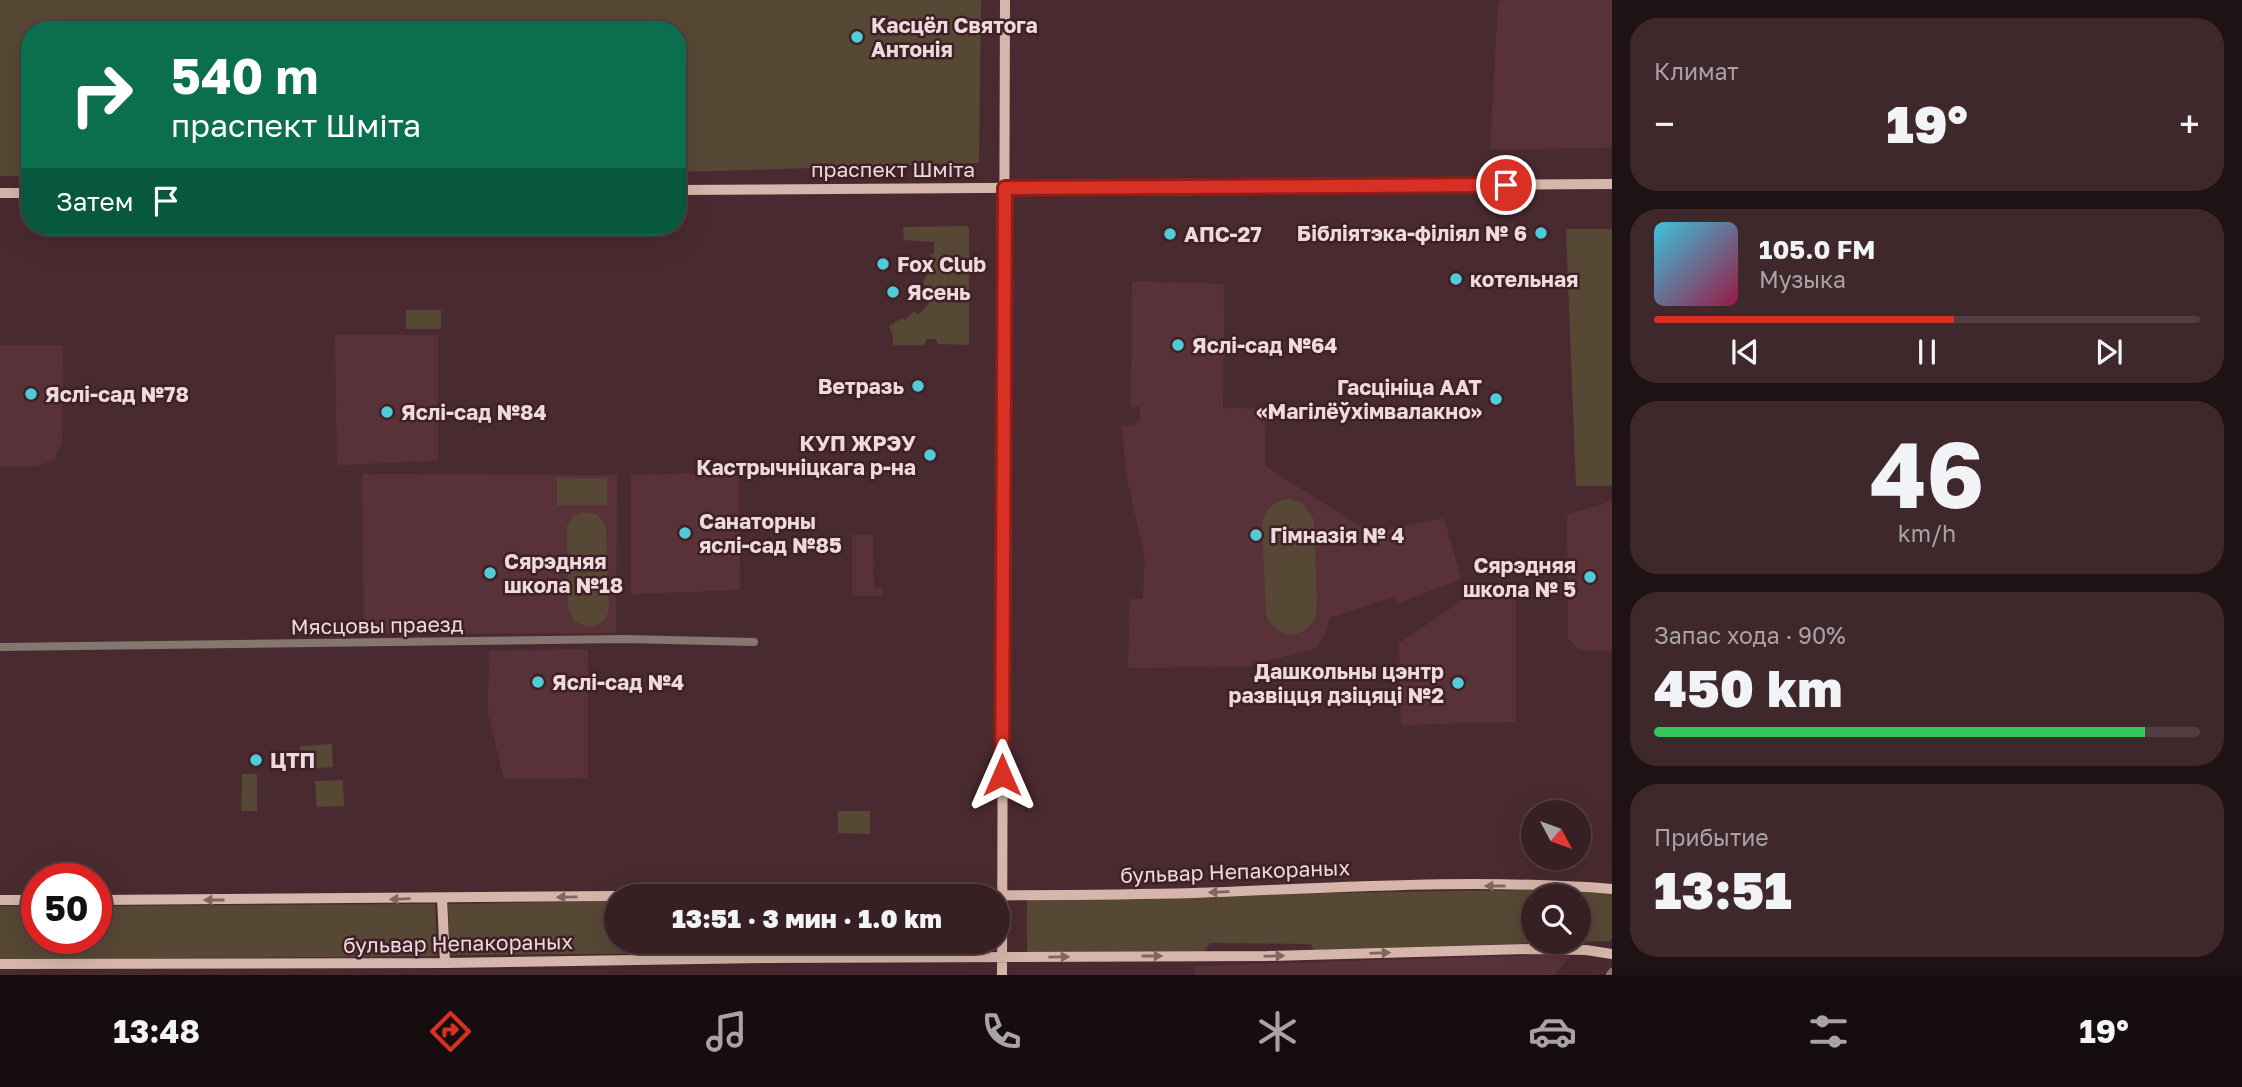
<!DOCTYPE html>
<html lang="ru">
<meta charset="utf-8">
<style>
body{margin:0;font-family:"Golos Text",sans-serif;background:#3e282c;color:#f1f3f6;height:100vh;display:flex;flex-direction:column;font-size:26px;white-space:nowrap}
*{box-sizing:border-box;margin:0}
p{font-size:23px;color:#aaa3a6}
.icon{flex:none;width:38px;height:38px;fill:none;stroke:currentColor;stroke-width:2;stroke-linecap:round;stroke-linejoin:round}
.map{position:relative;flex:1;overflow:hidden}
.side{display:flex;flex-direction:column;gap:18px;padding:18px;background:#1e1214;width:630px}
.side>*{flex:none}
.guide{position:absolute;left:21px;top:21px;width:665px;height:214px;border-radius:28px;box-shadow:0 7px 28px #0002,0 0 0 2px #513e41;background:#0b6e4f;color:#fff;overflow:hidden}
.needle{width:46px;rotate:131deg}
.buttons{position:absolute;left:1521px;top:800px;display:grid;gap:14px}
.buttons a{display:grid;place-items:center;width:70px;height:70px;border-radius:50%;background:#372024;box-shadow:0 7px 28px #0002,0 0 0 2px #513e41;font-size:35px}
.speed{position:absolute;left:21px;top:863px;display:flex;gap:14px;font-size:35px;font-weight:700;text-align:center}
.speed>*{display:grid;place-content:center;width:91px;height:91px;border-radius:50%;background:#372024;box-shadow:0 7px 28px #0002,0 0 0 2px #513e41;line-height:1}
.speed .limit{border:10px solid #d22;background:#fff;color:#111}
.pin{position:absolute;display:grid;place-items:center;width:60px;height:60px;color:#fff;margin:-30px;border:4px solid #fff;border-radius:50%;box-shadow:0 2px 7px #0007}
.me{position:absolute;width:77px;margin:-38px;rotate:0deg;stroke-linejoin:round;filter:drop-shadow(0 0 5px #0008)}
.turn{display:flex;align-items:center;gap:24px;height:147px;padding:0 35px;font-size:32px}
.turn .icon{width:91px;height:91px;stroke-width:2.5}
.turn b{display:block;font-size:49px;line-height:60px}
.then{display:flex;align-items:center;height:66px;padding:0 35px;background:#0003;gap:14px;font-size:26px}
.big{font-size:52px;font-weight:800;line-height:1.1}
.side .widget{flex:1;display:flex;flex-direction:column;justify-content:center;gap:10px;min-width:0;padding:0 24px;border-radius:28px;background:#3e282c}
.side .dial{align-items:center;gap:0}
.dial b{font-size:91px;line-height:1}
.song{display:flex;align-items:center;gap:21px}
.cover{width:84px;height:84px;border-radius:10px;background:linear-gradient(135deg,hsl(190 70% 55%),hsl(340 70% 35%))}
.played{height:7px;border-radius:4px;background:linear-gradient(90deg,#d93025 55%,#513e41 55%)}
.keys{display:flex;justify-content:space-around;direction:ltr}
.heat{display:flex;justify-content:space-between;align-items:center;font-size:38px;direction:ltr}
.charge{height:10px;border-radius:5px;background:linear-gradient(90deg,#34c759 90%,#513e41 0)}
.trip{position:absolute;left:604px;top:884px;width:406px;height:70px;border-radius:35px;background:#372024;box-shadow:0 7px 28px #0002,0 0 0 2px #513e41;font-weight:800;line-height:70px;text-align:center}
.menu{display:flex;height:112px;justify-content:space-around;align-items:center;background:#160d0e;color:#aaa3a6}
.menu .icon{width:49px;height:49px}
.menu .active{color:#d93025}
.menu b{font-size:32px;color:#f1f3f6}
main{display:flex;flex:1;min-height:0}
.map>svg:first-child{display:block}
</style>
<main>
<div class="map">
<svg width="1612" height="975" viewBox="0 0 1612 975">
<rect width="100%" height="100%" fill="#492a30"/>
<!-- built -->
<path fill="#593239" d="M 1501,0 L 1612,0 L 1612,148 L 1490,149 L 1498,4 Z
M 1132,281 L 1224,284 L 1223,408 L 1264,409 L 1266,467 L 1372,533 L 1444,518 L 1461,579 L 1397,604 L 1393,597 L 1329,618 L 1327,630 L 1317,648 L 1246,667 L 1128,668 L 1130,599 L 1143,599 L 1145,559 L 1126,474 L 1122,426 L 1135,425 L 1135,421 L 1139,421 L 1140,407 L 1131,407 Z
M 335,335 L 438,335 L 438,461 L 337,465 Z
M 0,345 L 63,345 L 62,442 L 54,460 L 38,466 L 0,466 Z
M 739,472 L 740,590 L 631,594 L 631,475 Z
M 362,474 L 617,475 L 616,633 L 364,634 Z
M 1612,501 L 1612,652 L 1579,650 L 1568,639 L 1567,515 Z
M 852,535 L 873,535 L 874,588 L 882,588 L 882,596 L 852,596 Z
M 1516,588 L 1516,722 L 1401,725 L 1399,643 L 1470,595 Z
M 588,649 L 588,778 L 504,779 L 488,714 L 489,651 Z
M 1572,954 L 1555,975 L 1195,975 L 1195,966 Z"/>
<!-- green -->
<path fill="#574835" fill-rule="evenodd" d="M 0,0 L 981,0 L 979,163 L 677,172 L 677,30 L 30,30 L 30,176 L 0,176 Z
M 967,226 L 969,228 L 969,345 L 938,344 L 935,339 L 927,339 L 924,345 L 893,345 L 893,336 L 889,326 L 902,318 L 905,320 L 914,311 L 918,315 L 930,302 L 923,282 L 933,266 L 930,255 L 934,253 L 934,242 L 904,240 L 903,227 Z
M 1566,229 L 1612,229 L 1612,486 L 1576,486 Z
M 406,310 L 441,310 L 441,329 L 406,329 Z
M 557,478 L 607,478 L 607,505 L 557,505 Z
M 1289,499 L 1302,503 L 1314,520 L 1317,610 C 1312,640 1276,643 1266,614 L 1262,524 C 1265,509 1274,500 1289,499 Z
M 582,512 L 597,514 L 606,527 L 609,608 L 606,618 L 598,625 L 588,627 L 574,621 L 568,607 L 567,526 L 573,517 Z
M 332,744 L 333,767 L 301,769 L 300,746 Z
M 242,774 L 257,774 L 257,811 L 241,811 Z
M 343,780 L 344,806 L 317,807 L 315,781 Z
M 838,811 L 870,811 L 870,834 L 838,833 Z
M 1603,889 L 1612,895 L 1612,939 L 1609,941 L 1314,950 L 1311,944 L 1210,943 L 1204,952 L 1027,953 L 1027,897 ZM 1533,896 L 1578,896 L 1578,942 L 1533,942 Z
M 616,901 L 616,942 L 987,942 L 986,951 L 450,955 L 448,904 Z
M 435,904 L 437,956 L 0,960 L 0,906 L 37,906 L 37,938 L 96,938 L 96,906 Z"/>
<g fill="none" stroke-linecap="round" stroke-linejoin="round">
<!-- minor -->
<path stroke="#857670" stroke-width="8" d="M 0,647 L 625,639 L 754,642
M 1610,975 L 1612,972"/>
<!-- major -->
<path stroke="#d6b6aa" stroke-width="10" d="M 677,190 L 1612,184
M 0,193 L 30,193
M 860,896 C 971,895 1082,896 1194,893 C 1331,888 1475,878 1612,889
M 442,898 L 445,963
M 0,900 L 37,900
M 96,900 L 616,896
M 0,964 L 445,963 L 768,958 L 1267,956 L 1529,949 L 1586,950 L 1612,954
M 1002,975 L 1005,0"/>
</g>
<!-- one-way arrows -->
<defs><path id="oneway-solid" d="M-6-.8H1V-3.2L6.5 0L1 3.2V.8H-6Z" transform="scale(1.75)"/></defs>
<g fill="#826461">
<use href="#oneway-solid" transform="translate(1495 886) rotate(-180)"/>
<use href="#oneway-solid" transform="translate(1219 892) rotate(178)"/>
<use href="#oneway-solid" transform="translate(567 897) rotate(179)"/>
<use href="#oneway-solid" transform="translate(400 899) rotate(178)"/>
<use href="#oneway-solid" transform="translate(214 900) rotate(180)"/>
<use href="#oneway-solid" transform="translate(1380 953) rotate(-2)"/>
<use href="#oneway-solid" transform="translate(1152 956)"/>
<use href="#oneway-solid" transform="translate(1274 956) rotate(-1)"/>
<use href="#oneway-solid" transform="translate(1059 957) rotate(-1)"/>
</g>
<g fill="none" stroke-linecap="round" stroke-linejoin="round">
<!-- route casing -->
<g stroke="#8d1f18" stroke-width="18">
<path id="route" d="M 1002,775 L 1005,188 L 1506,185"/>
</g>
<!-- route -->
<use href="#route" stroke="#d93025" stroke-width="12"/>
</g>
<!-- markers -->
<g fill="#52cbd8" stroke="#3e2026" stroke-width="2.5">
<circle cx="857" cy="37" r="7"/>
<circle cx="1541" cy="233" r="7"/>
<circle cx="1170" cy="234" r="7"/>
<circle cx="883" cy="264" r="7"/>
<circle cx="1456" cy="279" r="7"/>
<circle cx="893" cy="292" r="7"/>
<circle cx="1178" cy="345" r="7"/>
<circle cx="918" cy="386" r="7"/>
<circle cx="31" cy="394" r="7"/>
<circle cx="1496" cy="399" r="7"/>
<circle cx="387" cy="412" r="7"/>
<circle cx="930" cy="455" r="7"/>
<circle cx="685" cy="533" r="7"/>
<circle cx="1256" cy="535" r="7"/>
<circle cx="490" cy="573" r="7"/>
<circle cx="1590" cy="577" r="7"/>
<circle cx="538" cy="682" r="7"/>
<circle cx="1458" cy="683" r="7"/>
<circle cx="256" cy="760" r="7"/>
</g>
<g text-anchor="middle" dominant-baseline="central" stroke-width="5" stroke-linejoin="round" paint-order="stroke">
<!-- poi labels -->
<g font-size="21" font-weight="bold" fill="#eed9dc" stroke="#3e2026" text-anchor="start">
<text x="871" y="25">Касцёл Святога<tspan x="871" dy="24">Антонія</tspan></text>
<text x="1527" y="233" text-anchor="end">Бібліятэка-філіял № 6</text>
<text x="1184" y="234">АПС-27</text>
<text x="897" y="264">Fox Club</text>
<text x="1470" y="279">котельная</text>
<text x="907" y="292">Ясень</text>
<text x="1192" y="345">Яслі-сад №64</text>
<text x="904" y="386" text-anchor="end">Ветразь</text>
<text x="1482" y="387" text-anchor="end">Гасцініца ААТ<tspan x="1482" dy="24">«Магілёўхімвалакно»</tspan></text>
<text x="45" y="394">Яслі-сад №78</text>
<text x="401" y="412">Яслі-сад №84</text>
<text x="916" y="443" text-anchor="end">КУП ЖРЭУ<tspan x="916" dy="24">Кастрычніцкага р-на</tspan></text>
<text x="699" y="521">Санаторны<tspan x="699" dy="24">яслі-сад №85</tspan></text>
<text x="1270" y="535">Гімназія № 4</text>
<text x="504" y="561">Сярэдняя<tspan x="504" dy="24">школа №18</tspan></text>
<text x="1576" y="565" text-anchor="end">Сярэдняя<tspan x="1576" dy="24">школа № 5</tspan></text>
<text x="1444" y="671" text-anchor="end">Дашкольны цэнтр<tspan x="1444" dy="24">развіцця дзіцяці №2</tspan></text>
<text x="552" y="682">Яслі-сад №4</text>
<text x="270" y="760">ЦТП</text>
</g>
<!-- street labels -->
<g font-size="21" fill="#eed9dc" stroke="#3e2026">
<text x="893" y="169">праспект Шміта</text>
<text transform="translate(377 625) rotate(-1)">Мясцовы праезд</text>
<text transform="translate(1235 871) rotate(-2)">бульвар Непакораных</text>
<text transform="translate(458 943) rotate(-1)">бульвар Непакораных</text>
</g>
</g>
</svg>
<div class="buttons">
<a><svg class="needle" viewBox="-14 -14 28 28"><path d="M0-13l5 13h-10z" fill="#e53935"/><path d="M0 13l5-13h-10z" fill="#aaa3a6"/></svg></a>
<a><svg class="icon" aria-label="search" viewBox="0 0 24 24"><circle cx="10" cy="10" r="6"/><path d="M15 15l6 6"/></svg></a>
</div>
<div class="speed"><div class="limit">50</div></div>
<div class="pin" style="left:1506px;top:185px;background:#d93025"><svg class="icon" aria-label="arrive" viewBox="0 0 24 24"><path d="M6 21V4h12l-3 4 3 4H6"/></svg></div>
<svg class="me" style="left:1002px;top:775px" viewBox="-20 -20 40 40"><path d="M0-17L14 15 0 8-14 15z" fill="#d93025" stroke="#fff" stroke-width="4"/></svg>
<div class="trip">13:51 · 3 мин · 1.0 km</div>
<div class="guide">
<div class="turn"><svg class="icon" aria-label="right" viewBox="0 0 24 24"><path d="M7 20v-9h11M14 6l5 5-5 5"/></svg><div><b>540 m</b>праспект Шміта</div></div>
<div class="then">Затем<svg class="icon" aria-label="arrive" viewBox="0 0 24 24"><path d="M6 21V4h12l-3 4 3 4H6"/></svg></div>
</div>
</div>
<section class="side">
<div class="widget"><p>Климат</p>
<div class="heat"><a>−</a><b class="big">19°</b><a>+</a></div>
</div>
<div class="widget">
<div class="song"><i class="cover"></i><div><b>105.0 FM</b><p>Музыка</p></div></div>
<div class="played"></div>
<div class="keys"><svg class="icon" aria-label="previous" viewBox="0 0 24 24"><path d="M18 5L8 12l10 7zM5 5v14"/></svg><svg class="icon" aria-label="pause" viewBox="0 0 24 24"><path d="M8 5v14M16 5v14"/></svg><svg class="icon" aria-label="next" viewBox="0 0 24 24"><path d="M6 5l10 7-10 7zM19 5v14"/></svg></div>
</div>
<div class="widget dial"><b>46</b><p>km/h</p></div>
<div class="widget"><p>Запас хода · 90%</p><b class="big">450 km</b><div class="charge"></div></div>
<div class="widget"><p>Прибытие</p><b class="big">13:51</b></div>
</section>
</main>
<nav class="menu">
<b>13:48</b>
<svg class="icon active" aria-label="directions" viewBox="0 0 24 24"><path d="M12 3l9 9-9 9-9-9zM9 14v-3h6M13 9l2 2-2 2"/></svg>
<svg class="icon" aria-label="music" viewBox="0 0 24 24"><path d="M9 18V5l10-2v13"/><circle cx="6" cy="18" r="3"/><circle cx="16" cy="16" r="3"/></svg>
<svg class="icon" aria-label="phone" viewBox="0 0 24 24"><path d="M5 4h4l2 5-3 2q2 4 5 5l2-3 5 2v4C11 20 4 13 5 4z"/></svg>
<svg class="icon" aria-label="climate" viewBox="0 0 24 24"><path d="M12 3v18M4 7l16 10M4 17L20 7"/></svg>
<svg class="icon" aria-label="car" viewBox="0 0 24 24"><path d="M5 17H2v-5l4-1 3-4h7l3 4 3 1v5h-3M9 17h6M6 11h13"/><circle cx="7" cy="17" r="2"/><circle cx="17" cy="17" r="2"/></svg>
<svg class="icon" aria-label="filters" viewBox="0 0 24 24"><path d="M4 7h16M4 17h16"/><circle cx="9" cy="7" r="2"/><circle cx="15" cy="17" r="2"/></svg>
<b>19°</b>
</nav>
